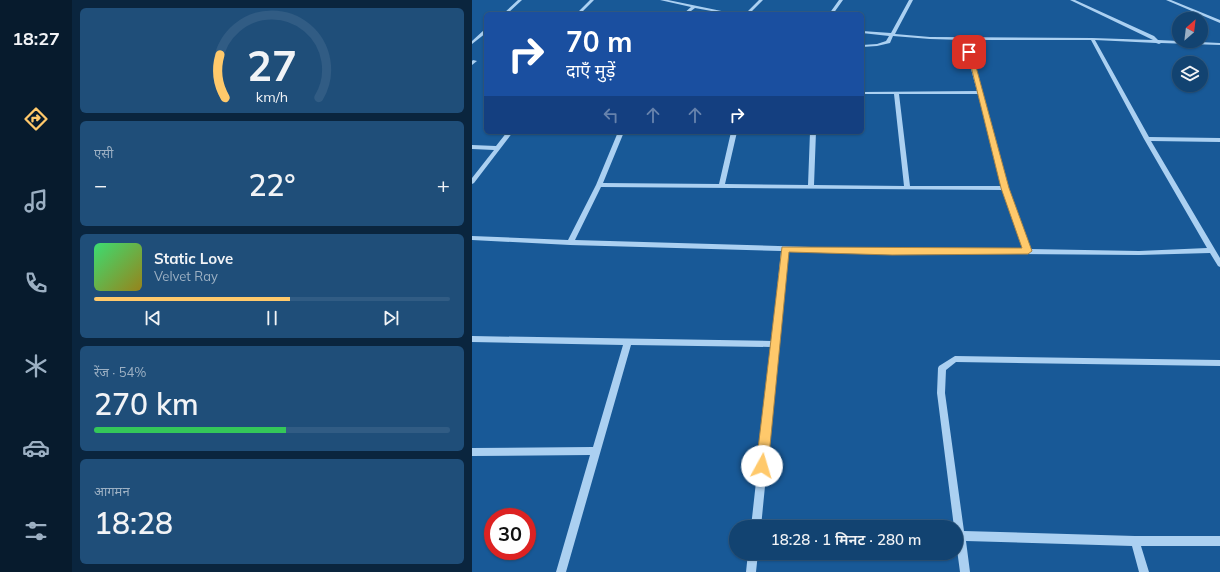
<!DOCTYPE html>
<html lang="hi">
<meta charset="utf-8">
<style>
body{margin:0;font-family:Mulish,"Noto Sans Devanagari",sans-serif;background:#1f4e79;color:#f1f3f6;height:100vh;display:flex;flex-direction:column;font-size:15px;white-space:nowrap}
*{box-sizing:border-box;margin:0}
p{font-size:13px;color:#9cb0c3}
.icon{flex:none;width:22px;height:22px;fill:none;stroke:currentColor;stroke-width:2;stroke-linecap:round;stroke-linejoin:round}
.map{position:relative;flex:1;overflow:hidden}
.sheet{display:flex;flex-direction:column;gap:8px;padding:8px;background:#0a253e;width:400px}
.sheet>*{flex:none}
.guide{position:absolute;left:12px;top:12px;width:380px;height:122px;border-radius:6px;box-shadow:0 1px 3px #0004,0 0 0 1px #315c84;background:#1a4fa0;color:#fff;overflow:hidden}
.needle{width:26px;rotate:28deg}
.buttons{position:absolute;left:700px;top:12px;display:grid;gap:8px}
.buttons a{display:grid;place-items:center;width:36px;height:36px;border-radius:50%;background:#124371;box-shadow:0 1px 3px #0004,0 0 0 1px #315c84;font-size:20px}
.speed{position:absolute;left:12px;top:508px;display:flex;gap:8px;font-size:20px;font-weight:700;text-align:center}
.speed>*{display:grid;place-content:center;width:52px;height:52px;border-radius:50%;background:#124371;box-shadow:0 1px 3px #0004,0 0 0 1px #315c84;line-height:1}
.speed .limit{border:6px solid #d22;background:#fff;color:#111}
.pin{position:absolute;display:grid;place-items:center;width:34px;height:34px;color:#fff;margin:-17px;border-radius:8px;box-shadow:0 2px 6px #0006}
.me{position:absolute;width:44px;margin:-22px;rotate:6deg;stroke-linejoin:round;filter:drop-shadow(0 0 3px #0008)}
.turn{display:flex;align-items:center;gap:14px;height:84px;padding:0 16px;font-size:18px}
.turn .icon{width:52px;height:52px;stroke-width:2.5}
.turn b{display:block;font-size:28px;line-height:34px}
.lanes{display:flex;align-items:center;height:38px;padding:0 16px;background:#0003;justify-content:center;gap:20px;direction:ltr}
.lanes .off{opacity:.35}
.big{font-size:30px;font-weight:600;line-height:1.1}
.sheet .card{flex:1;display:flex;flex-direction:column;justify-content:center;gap:6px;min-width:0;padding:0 14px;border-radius:6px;background:#1f4e79}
.sheet .dial{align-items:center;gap:0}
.dial svg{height:104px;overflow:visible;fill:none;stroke:#315c84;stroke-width:7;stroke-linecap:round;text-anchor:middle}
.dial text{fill:#f1f3f6;stroke:none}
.song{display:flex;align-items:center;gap:12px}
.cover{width:48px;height:48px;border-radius:6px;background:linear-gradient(135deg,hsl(140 70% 55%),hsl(50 70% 35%))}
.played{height:4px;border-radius:2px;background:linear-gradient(90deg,#ffc96b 55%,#315c84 55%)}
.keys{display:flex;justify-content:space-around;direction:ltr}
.heat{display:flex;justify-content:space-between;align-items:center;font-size:22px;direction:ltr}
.charge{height:6px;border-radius:3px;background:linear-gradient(90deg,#34c759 54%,#315c84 0)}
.trip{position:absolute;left:257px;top:520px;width:234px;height:40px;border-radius:20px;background:#124371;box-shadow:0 1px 3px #0004,0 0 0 1px #315c84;font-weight:600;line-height:40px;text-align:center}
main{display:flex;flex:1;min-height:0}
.tab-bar{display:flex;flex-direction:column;width:72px;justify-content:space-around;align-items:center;background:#071b2d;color:#9cb0c3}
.tab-bar .icon{width:28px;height:28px}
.tab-bar .active{color:#ffc96b}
.tab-bar b{font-size:18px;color:#f1f3f6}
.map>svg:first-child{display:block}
</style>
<main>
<nav class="tab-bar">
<b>18:27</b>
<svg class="icon active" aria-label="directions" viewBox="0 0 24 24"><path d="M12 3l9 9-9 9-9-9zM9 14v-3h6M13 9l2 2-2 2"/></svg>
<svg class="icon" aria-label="music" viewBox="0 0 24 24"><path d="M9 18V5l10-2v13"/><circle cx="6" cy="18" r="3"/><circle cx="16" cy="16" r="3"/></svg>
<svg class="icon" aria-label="phone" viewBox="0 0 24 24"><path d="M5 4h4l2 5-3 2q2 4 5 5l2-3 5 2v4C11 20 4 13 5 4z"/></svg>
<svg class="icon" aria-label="climate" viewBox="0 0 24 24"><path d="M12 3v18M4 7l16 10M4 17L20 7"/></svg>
<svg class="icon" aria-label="car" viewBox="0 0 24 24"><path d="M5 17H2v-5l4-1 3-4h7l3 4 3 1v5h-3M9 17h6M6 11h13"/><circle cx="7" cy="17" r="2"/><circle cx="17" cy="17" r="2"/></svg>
<svg class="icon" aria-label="filters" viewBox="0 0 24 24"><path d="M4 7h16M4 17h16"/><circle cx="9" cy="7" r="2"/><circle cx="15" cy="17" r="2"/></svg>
</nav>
<section class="sheet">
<div class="card dial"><svg viewBox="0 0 100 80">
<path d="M14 69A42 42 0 1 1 86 69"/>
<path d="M14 69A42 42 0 0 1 10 36" stroke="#ffc96b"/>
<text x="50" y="56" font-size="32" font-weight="700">27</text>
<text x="50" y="72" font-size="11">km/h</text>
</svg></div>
<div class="card"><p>एसी</p>
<div class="heat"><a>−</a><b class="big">22°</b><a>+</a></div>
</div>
<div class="card">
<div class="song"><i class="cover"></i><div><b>Static Love</b><p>Velvet Ray</p></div></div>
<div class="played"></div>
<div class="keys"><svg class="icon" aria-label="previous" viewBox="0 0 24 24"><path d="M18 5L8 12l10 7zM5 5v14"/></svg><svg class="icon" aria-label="pause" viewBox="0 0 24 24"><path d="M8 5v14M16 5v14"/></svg><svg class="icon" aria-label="next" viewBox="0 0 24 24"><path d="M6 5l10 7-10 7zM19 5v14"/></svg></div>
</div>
<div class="card"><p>रेंज · 54%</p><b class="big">270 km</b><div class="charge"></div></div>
<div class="card"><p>आगमन</p><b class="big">18:28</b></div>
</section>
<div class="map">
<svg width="748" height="572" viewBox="0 0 748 572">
<rect width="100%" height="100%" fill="#185997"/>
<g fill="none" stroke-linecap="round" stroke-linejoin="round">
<!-- minor -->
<path fill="#abd0f1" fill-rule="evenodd" d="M 46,0 L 50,0 L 35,14 L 31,14 Z
M 118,0 L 122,0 L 108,14 L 104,14 Z
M 188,0 L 196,0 L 264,14 L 256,14 L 223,8 L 215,14 L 211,14 L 219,7 Z
M 287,0 L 291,0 L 277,14 L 273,14 Z
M 367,0 L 371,0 L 361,14 L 357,14 Z
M 437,0 L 441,0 L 423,34 L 458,37 L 620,38 L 681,40 L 598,0 L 603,0 L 682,36 L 686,40 L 748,43 L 748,45 L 689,43 L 687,44 L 684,43 L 623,40 L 677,137 L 748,138 L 748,142 L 679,141 L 748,258 L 748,267 L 746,266 L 738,253 L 667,255 L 316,252 L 289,527 L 279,527 L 299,347 L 159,345 L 94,572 L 84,572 L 118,455 L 0,456 L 0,448 L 121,447 L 151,345 L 0,342 L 0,336 L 300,341 L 309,251 L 98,245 L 0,240 L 0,236 L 96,240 L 124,185 L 146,132 L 152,132 L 131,183 L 247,184 L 259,132 L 265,132 L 253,184 L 336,185 L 338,132 L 344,132 L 342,185 L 432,186 L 422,94 L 390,94 L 390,92 L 505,91 L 491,40 L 458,39 L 421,36 L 418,43 L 405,46 L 390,47 L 390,45 L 405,44 L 414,41 L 417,36 L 390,33 L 390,31 L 419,33 ZM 496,40 L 619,40 L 672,139 L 735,248 L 667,251 L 558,249 L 536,188 ZM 427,94 L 506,94 L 530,186 L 438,186 ZM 129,187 L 531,190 L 552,249 L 339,247 L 103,240 Z
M 694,0 L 699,0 L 748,20 L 748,23 Z
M 12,30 L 14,30 L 14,33 L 0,44 L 0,41 Z
M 1,60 L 5,61 L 0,65 L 0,61 Z
M 35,132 L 41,132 L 2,183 L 0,184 L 0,178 L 22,150 L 0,149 L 0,145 L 24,146 Z
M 483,356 L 748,360 L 748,366 L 484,362 L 474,370 L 473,393 L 492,531 L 663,536 L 748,536 L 748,546 L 669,546 L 677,572 L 667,572 L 660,546 L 494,541 L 498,572 L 488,572 L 484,542 L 484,527 L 482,527 L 465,393 L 466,368 L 467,366 Z
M 276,553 L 286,553 L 284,572 L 274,572 Z"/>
</g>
<!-- route -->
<path fill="#ffc96b" stroke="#a68346" d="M 495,50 L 500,52 L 537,188 L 560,251 L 556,254 L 420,255 L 317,252 L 296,466 L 294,470 L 290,472 L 286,470 L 284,466 L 310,247 L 550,248 L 529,188 Z"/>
</svg>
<div class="buttons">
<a><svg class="needle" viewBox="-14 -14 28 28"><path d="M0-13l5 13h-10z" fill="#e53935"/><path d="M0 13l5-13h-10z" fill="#9cb0c3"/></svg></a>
<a><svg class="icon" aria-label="layers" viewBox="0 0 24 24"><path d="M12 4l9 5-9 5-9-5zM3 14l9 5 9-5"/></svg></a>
</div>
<div class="speed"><div class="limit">30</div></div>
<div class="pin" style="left:497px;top:52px;background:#d93025"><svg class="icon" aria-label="arrive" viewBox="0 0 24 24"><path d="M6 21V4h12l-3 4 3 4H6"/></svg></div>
<svg class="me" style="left:290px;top:466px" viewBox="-20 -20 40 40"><circle r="19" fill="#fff"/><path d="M0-13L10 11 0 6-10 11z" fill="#ffc96b"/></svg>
<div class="trip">18:28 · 1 मिनट · 280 m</div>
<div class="guide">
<div class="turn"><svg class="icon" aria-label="right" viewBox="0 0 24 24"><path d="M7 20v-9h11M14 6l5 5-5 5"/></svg><div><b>70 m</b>दाएँ मुड़ें</div></div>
<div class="lanes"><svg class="icon off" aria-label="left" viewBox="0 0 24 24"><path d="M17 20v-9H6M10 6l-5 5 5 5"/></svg><svg class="icon off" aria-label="ahead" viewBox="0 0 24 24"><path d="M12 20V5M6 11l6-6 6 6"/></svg><svg class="icon off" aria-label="ahead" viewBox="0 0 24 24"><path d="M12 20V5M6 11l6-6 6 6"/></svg><svg class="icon" aria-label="right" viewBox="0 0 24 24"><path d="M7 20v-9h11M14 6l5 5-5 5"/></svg></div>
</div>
</div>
</main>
